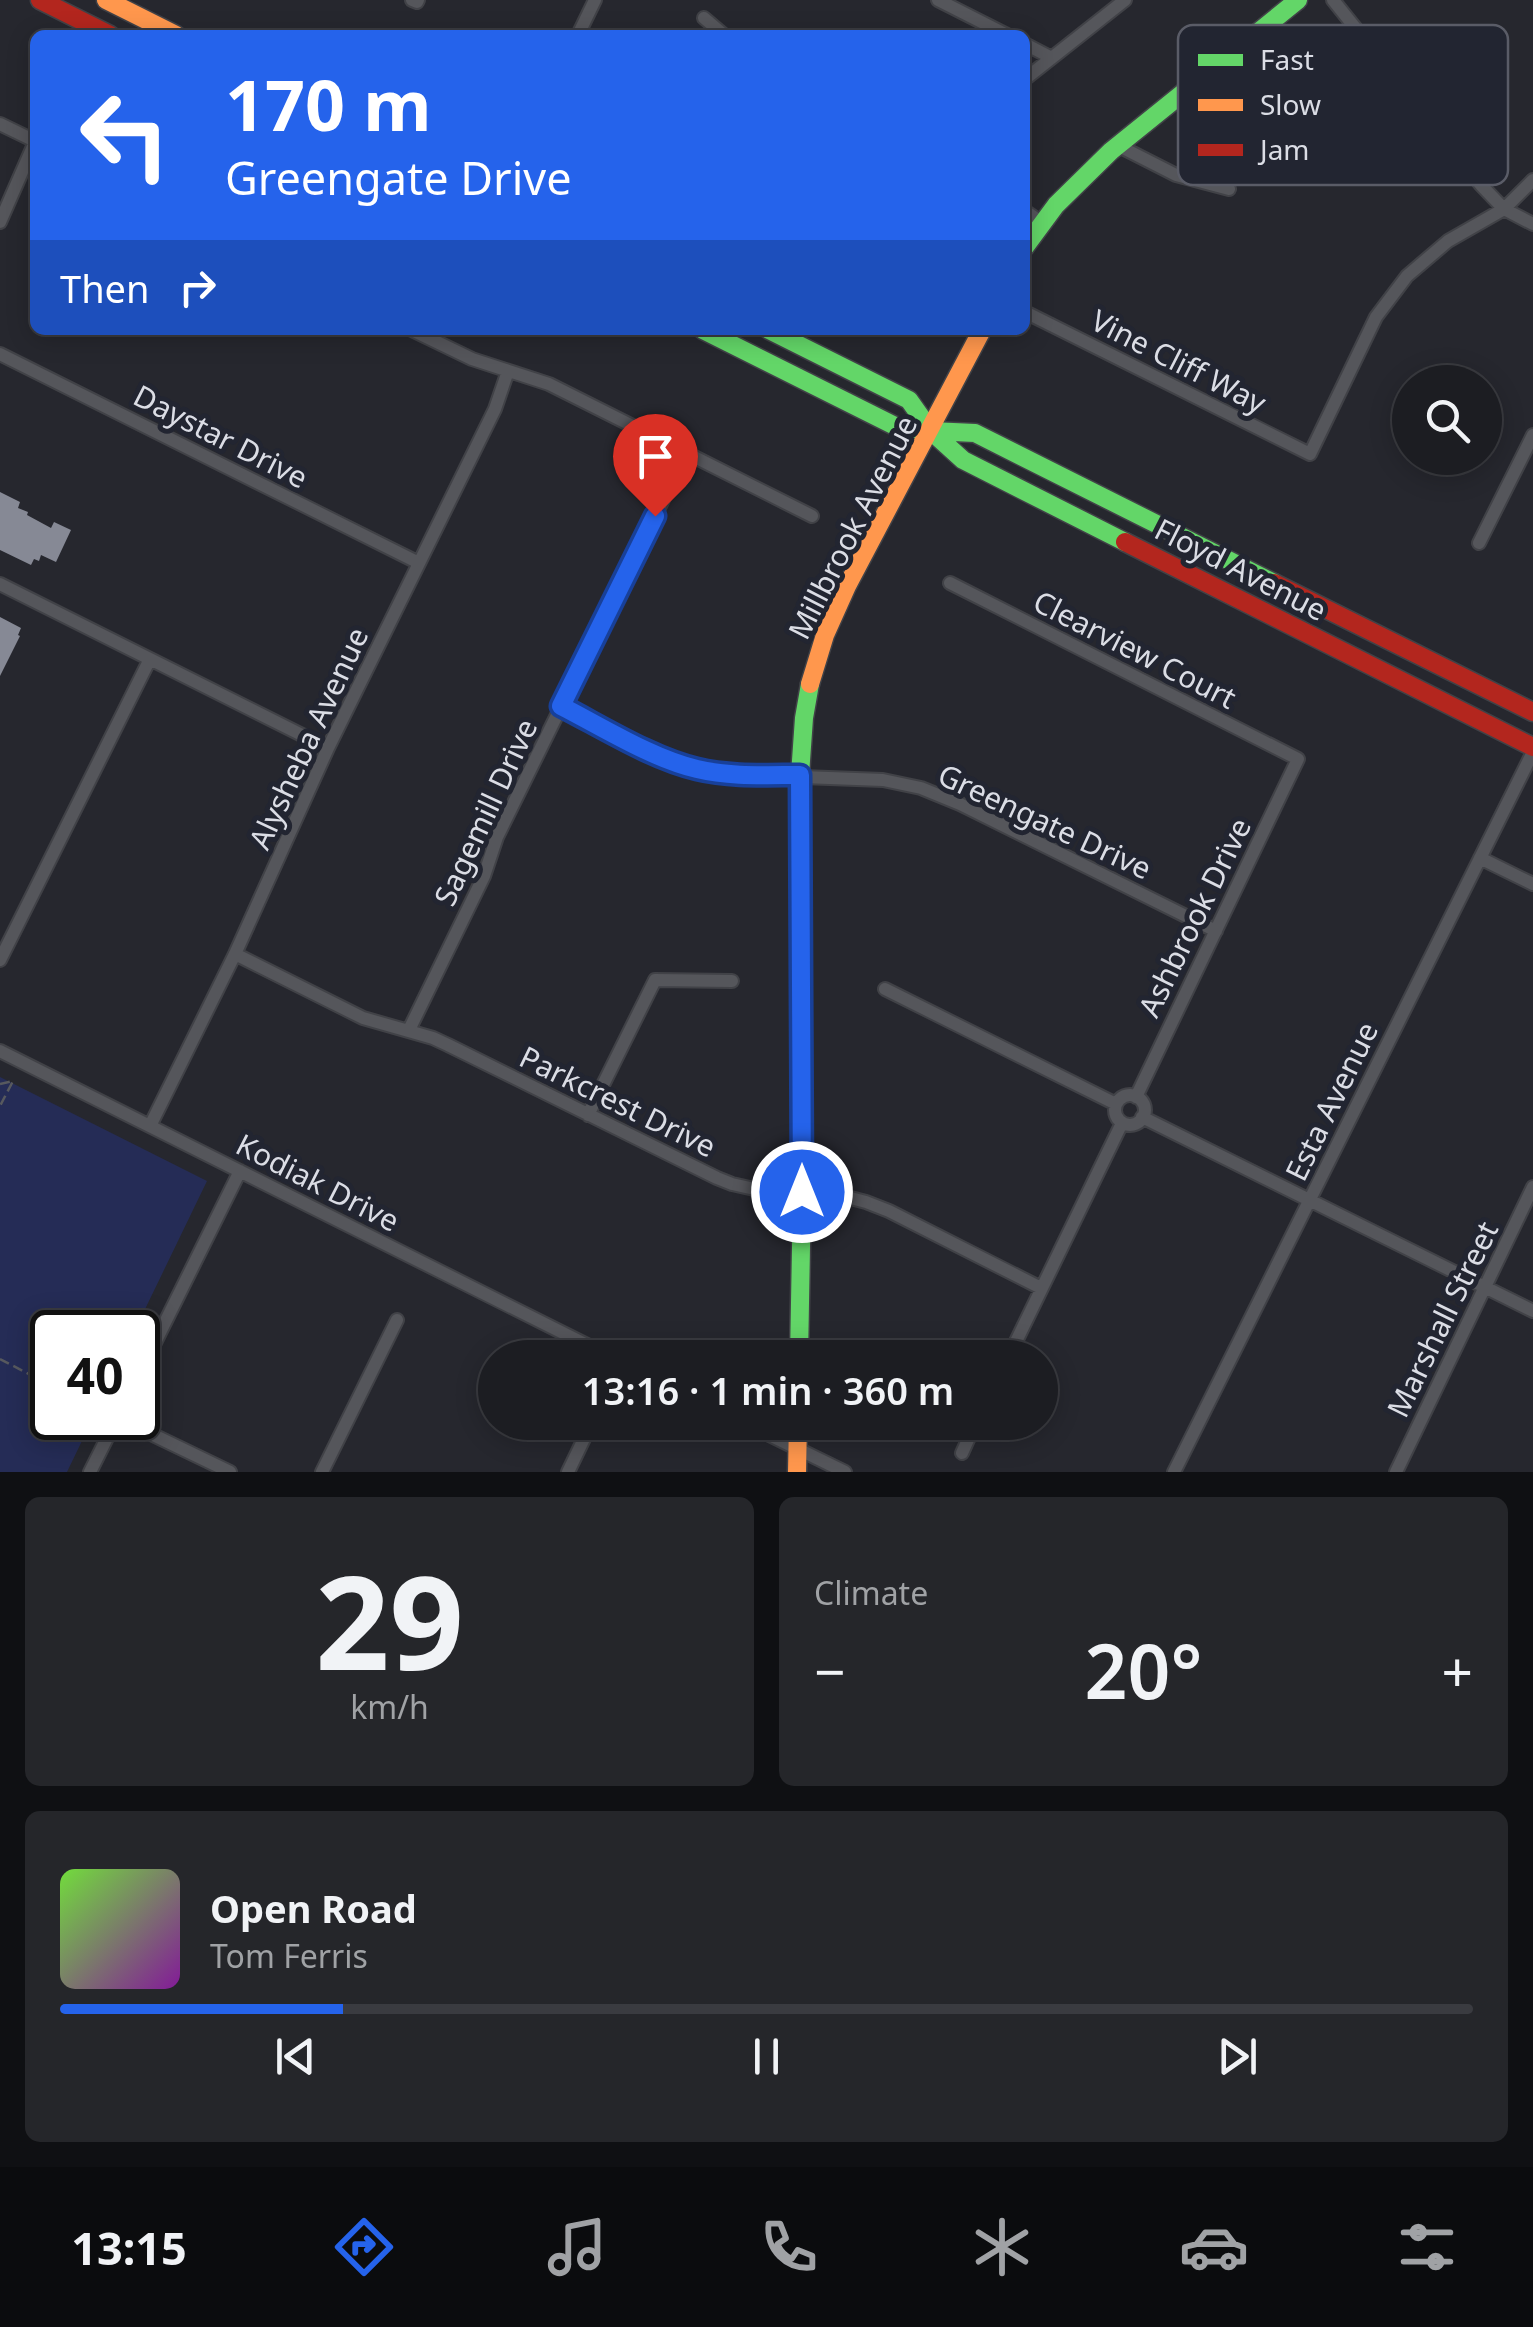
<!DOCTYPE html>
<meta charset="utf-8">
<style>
body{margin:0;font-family:"Noto Sans",sans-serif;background:#25262a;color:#f1f3f6;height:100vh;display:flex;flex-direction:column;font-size:38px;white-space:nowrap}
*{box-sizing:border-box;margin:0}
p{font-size:32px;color:#a0a2a5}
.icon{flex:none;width:55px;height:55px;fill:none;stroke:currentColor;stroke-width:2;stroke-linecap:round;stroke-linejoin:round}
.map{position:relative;height:1472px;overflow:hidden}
.drawer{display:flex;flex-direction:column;gap:25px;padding:25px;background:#0f1013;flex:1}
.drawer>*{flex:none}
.banner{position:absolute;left:30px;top:30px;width:1000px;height:305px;border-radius:15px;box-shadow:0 5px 25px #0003,0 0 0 2px #3a3b40;background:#2563eb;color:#fff;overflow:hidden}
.fabs{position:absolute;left:1392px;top:365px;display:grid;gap:20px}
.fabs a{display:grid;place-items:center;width:110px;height:110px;border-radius:50%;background:#1c1d22;box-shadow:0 5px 25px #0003,0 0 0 2px #3a3b40;font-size:50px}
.speed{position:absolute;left:30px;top:1310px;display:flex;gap:20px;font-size:50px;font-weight:700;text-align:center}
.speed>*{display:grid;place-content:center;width:130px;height:130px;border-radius:50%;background:#1c1d22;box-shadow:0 5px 25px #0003,0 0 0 2px #3a3b40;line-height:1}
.speed .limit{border:5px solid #111;border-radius:15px;background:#fff;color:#111}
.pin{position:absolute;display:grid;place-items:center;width:85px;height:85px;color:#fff;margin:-102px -42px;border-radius:50% 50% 50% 0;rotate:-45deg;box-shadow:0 0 10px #0007}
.pin .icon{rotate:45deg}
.me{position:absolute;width:110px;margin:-55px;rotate:0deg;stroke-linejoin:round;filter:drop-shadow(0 0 8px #0008)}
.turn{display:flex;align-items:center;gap:35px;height:210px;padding:0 30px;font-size:45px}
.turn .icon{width:130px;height:130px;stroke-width:2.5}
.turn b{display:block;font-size:70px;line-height:85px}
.then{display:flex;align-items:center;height:95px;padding:0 30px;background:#0003;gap:20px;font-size:38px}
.big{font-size:75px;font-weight:600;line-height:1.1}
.drawer .card{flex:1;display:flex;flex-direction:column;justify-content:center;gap:15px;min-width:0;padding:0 35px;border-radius:15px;background:#25262a}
.drawer .dial{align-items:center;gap:0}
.dial b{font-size:130px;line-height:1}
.song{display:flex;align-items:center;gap:30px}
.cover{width:120px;height:120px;border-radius:15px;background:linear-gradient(135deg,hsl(100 70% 55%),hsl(290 70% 35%))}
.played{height:10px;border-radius:5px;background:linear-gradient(90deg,#2563eb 20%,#3a3b40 20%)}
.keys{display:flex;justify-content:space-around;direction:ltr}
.heat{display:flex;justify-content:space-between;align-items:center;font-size:55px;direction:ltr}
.drawer .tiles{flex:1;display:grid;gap:25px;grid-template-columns:1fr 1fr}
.card:last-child{grid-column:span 2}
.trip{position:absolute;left:478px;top:1340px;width:580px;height:100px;border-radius:50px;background:#1c1d22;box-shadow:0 5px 25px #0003,0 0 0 2px #3a3b40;font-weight:600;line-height:100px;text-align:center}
.tabs{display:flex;height:160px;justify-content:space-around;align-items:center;background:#0b0c0e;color:#a0a2a5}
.tabs .icon{width:70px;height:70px}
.tabs .selected{color:#2563eb}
.tabs b{font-size:45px;color:#f1f3f6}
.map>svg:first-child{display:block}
</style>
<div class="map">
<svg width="1533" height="1472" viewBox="0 0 1533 1472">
<rect width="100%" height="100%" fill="#26272e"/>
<!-- green -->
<path fill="#252c56" d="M 0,1077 L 207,1181 L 134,1332 L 52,1332 L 52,1418 L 93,1418 L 67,1472 L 0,1472 Z"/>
<!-- building -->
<path fill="#868995" d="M 0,492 L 20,502 L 18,508 L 28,512 L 27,515 L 51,528 L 54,522 L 71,530 L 56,562 L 41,555 L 39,561 L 34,559 L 31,565 L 0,550 Z
M 0,617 L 21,628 L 18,635 L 20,636 L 0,676 Z"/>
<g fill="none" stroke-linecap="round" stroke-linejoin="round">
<!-- street casing -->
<g stroke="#414247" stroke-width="16">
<path id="street" d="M 412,0 L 417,2 L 418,0
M 938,0 L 1007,35
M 1333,0 L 1481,185 L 1504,209 L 1533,224
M 704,18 L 724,35
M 578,35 L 595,0
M 1025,44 L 1050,57
M 1025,79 L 1125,0
M 0,124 L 35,141
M 1117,145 L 1176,175 L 1229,189
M 1025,211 L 1041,222
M 0,222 L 35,142
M 1025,312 L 1310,454 L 1376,317 L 1407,276 L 1448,241 L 1504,209 L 1533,180
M 412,330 L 472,359 L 549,384 L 812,516
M 0,354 L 419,563
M 1479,543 L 1533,435
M 950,583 L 1298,759 L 1136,1097
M 0,584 L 328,748
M 561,706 C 613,733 664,764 723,774 L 883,780 L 921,788 L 960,804 L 1216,931
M 1480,858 L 1533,884
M 235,954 L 363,1018 L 433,1038 L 448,1045 L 717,1178 L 732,1184 L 763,1191 L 824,1193 L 843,1196 L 866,1202 L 889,1211 L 1041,1288
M 0,960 L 150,659
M 885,989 L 1116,1104
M 409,1030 L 484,876 L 497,837 L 686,453
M 0,1051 L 613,1358
M1115 1110a15 15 0 1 1 30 0a15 15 0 1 1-30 0Z
M 588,1115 L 655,980 L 732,981
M 1142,1117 L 1533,1311
M 150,1126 L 235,954 L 328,748 L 495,409 L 508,371
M 1008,1358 L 1122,1123
M 138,1377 L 240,1171
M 118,1418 L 230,1472
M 743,1422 L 845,1472
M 962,1453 L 976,1422
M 90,1472 L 117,1418
M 322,1472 L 397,1320
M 568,1472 L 592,1422
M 1174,1472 L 1533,752
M 1396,1472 L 1533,1187"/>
</g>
<!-- fast casing -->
<g stroke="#414247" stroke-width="21">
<path id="fast" d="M 1025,247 L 1056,205 L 1111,151 L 1298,0
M 703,330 L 895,426 L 931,431 L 963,460 L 1125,542
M 769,330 L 909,400 L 931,431 L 975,433 L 1274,583
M 799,1358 L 802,1192 L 800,775 L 804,718 L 810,684"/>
</g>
<!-- slow casing -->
<g stroke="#414247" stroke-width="21">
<path id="slow" d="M 106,0 L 176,35
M 810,684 L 825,635 L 847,586 L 982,330
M 797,1472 L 798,1422"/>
</g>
<!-- jam casing -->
<g stroke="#414247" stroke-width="21">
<path id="jam" d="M 40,0 L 110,35
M 1125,542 L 1533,747
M 1274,583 L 1533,712"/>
</g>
<!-- path -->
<path stroke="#57595e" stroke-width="2.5" stroke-dasharray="10 5" stroke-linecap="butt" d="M 0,1084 L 13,1081 L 0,1106
M 0,1359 L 52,1386"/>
<!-- street -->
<use href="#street" stroke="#55565b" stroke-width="12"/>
<!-- fast -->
<use href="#fast" stroke="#63d668" stroke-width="18"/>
<!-- slow -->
<use href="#slow" stroke="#ff974d" stroke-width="18"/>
<!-- jam -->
<use href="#jam" stroke="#b3261e" stroke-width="18"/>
</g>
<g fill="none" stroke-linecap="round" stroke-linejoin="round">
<!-- route casing -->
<g stroke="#184099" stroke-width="25">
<path id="route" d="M 655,516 L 561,706 C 602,727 653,759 697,769 C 730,777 766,775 800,775 L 802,1192"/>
</g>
<!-- route -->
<use href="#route" stroke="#2563eb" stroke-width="18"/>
</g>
<g text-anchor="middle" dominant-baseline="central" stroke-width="10" stroke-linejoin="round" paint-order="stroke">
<!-- street labels -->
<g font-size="30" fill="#dbdde5" stroke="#222531">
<text transform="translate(1179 361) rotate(27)">Vine Cliff Way</text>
<text transform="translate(221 436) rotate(27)">Daystar Drive</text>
<text transform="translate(852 527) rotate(-63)">Millbrook Avenue</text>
<text transform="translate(1241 569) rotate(27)">Floyd Avenue</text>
<text transform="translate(1135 649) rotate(27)">Clearview Court</text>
<text transform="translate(308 738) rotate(-65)">Alysheba Avenue</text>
<text transform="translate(485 812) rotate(-65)">Sagemill Drive</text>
<text transform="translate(1045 821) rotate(25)">Greengate Drive</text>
<text transform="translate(1194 917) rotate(-64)">Ashbrook Drive</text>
<text transform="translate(618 1101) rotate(26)">Parkcrest Drive</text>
<text transform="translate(1331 1101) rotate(-64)">Esta Avenue</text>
<text transform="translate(318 1182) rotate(27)">Kodiak Drive</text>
<text transform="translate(1442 1319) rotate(-64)">Marshall Street</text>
</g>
</g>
<!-- legend -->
<rect x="1178" y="25" width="330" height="160" rx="15" fill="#222531" stroke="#5a5c67" stroke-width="2.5"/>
<rect x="1198" y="54" width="45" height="12" fill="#63d668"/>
<rect x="1198" y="99" width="45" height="12" fill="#ff974d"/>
<rect x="1198" y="144" width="45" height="12" fill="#b3261e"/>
<g font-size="28" fill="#dbdde5">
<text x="1260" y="70">Fast</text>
<text x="1260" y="115">Slow</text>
<text x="1260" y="160">Jam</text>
</g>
</svg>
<div class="fabs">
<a><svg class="icon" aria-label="search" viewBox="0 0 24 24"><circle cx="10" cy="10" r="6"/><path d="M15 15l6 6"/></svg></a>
</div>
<div class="speed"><div class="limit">40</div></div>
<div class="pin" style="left:655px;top:516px;background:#d93025"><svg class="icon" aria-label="arrive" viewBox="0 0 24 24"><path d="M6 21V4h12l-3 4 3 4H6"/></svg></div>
<svg class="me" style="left:802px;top:1192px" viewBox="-20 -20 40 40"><circle r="17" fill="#2563eb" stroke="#fff" stroke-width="3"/><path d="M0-11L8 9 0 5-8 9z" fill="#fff"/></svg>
<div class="trip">13:16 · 1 min · 360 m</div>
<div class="banner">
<div class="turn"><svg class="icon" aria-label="left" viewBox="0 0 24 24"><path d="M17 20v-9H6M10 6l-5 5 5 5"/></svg><div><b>170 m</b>Greengate Drive</div></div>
<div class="then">Then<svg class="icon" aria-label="right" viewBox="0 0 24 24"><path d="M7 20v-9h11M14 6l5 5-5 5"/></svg></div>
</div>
</div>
<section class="drawer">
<div class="tiles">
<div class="card dial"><b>29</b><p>km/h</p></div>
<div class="card"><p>Climate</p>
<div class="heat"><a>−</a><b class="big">20°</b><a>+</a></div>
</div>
<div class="card">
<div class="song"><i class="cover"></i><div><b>Open Road</b><p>Tom Ferris</p></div></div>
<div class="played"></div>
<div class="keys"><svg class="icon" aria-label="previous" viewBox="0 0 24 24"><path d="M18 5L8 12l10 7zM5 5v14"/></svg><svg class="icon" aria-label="pause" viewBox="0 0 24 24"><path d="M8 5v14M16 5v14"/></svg><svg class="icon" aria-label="next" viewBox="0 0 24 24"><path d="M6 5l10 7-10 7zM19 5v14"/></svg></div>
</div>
</div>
</section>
<nav class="tabs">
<b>13:15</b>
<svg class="icon selected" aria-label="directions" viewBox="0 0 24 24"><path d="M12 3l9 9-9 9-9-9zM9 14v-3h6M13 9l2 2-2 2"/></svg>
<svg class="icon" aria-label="music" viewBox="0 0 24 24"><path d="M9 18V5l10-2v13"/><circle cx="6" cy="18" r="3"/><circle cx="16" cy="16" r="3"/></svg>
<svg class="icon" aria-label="phone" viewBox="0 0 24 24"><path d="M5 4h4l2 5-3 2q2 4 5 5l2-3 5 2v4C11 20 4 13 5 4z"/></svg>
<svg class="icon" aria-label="climate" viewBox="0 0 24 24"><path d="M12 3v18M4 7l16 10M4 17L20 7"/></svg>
<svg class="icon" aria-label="car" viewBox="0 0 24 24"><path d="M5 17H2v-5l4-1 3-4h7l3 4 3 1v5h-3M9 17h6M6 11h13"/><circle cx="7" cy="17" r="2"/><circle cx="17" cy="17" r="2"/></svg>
<svg class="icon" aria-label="filters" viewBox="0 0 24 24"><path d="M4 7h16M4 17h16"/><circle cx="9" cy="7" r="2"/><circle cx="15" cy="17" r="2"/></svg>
</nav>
